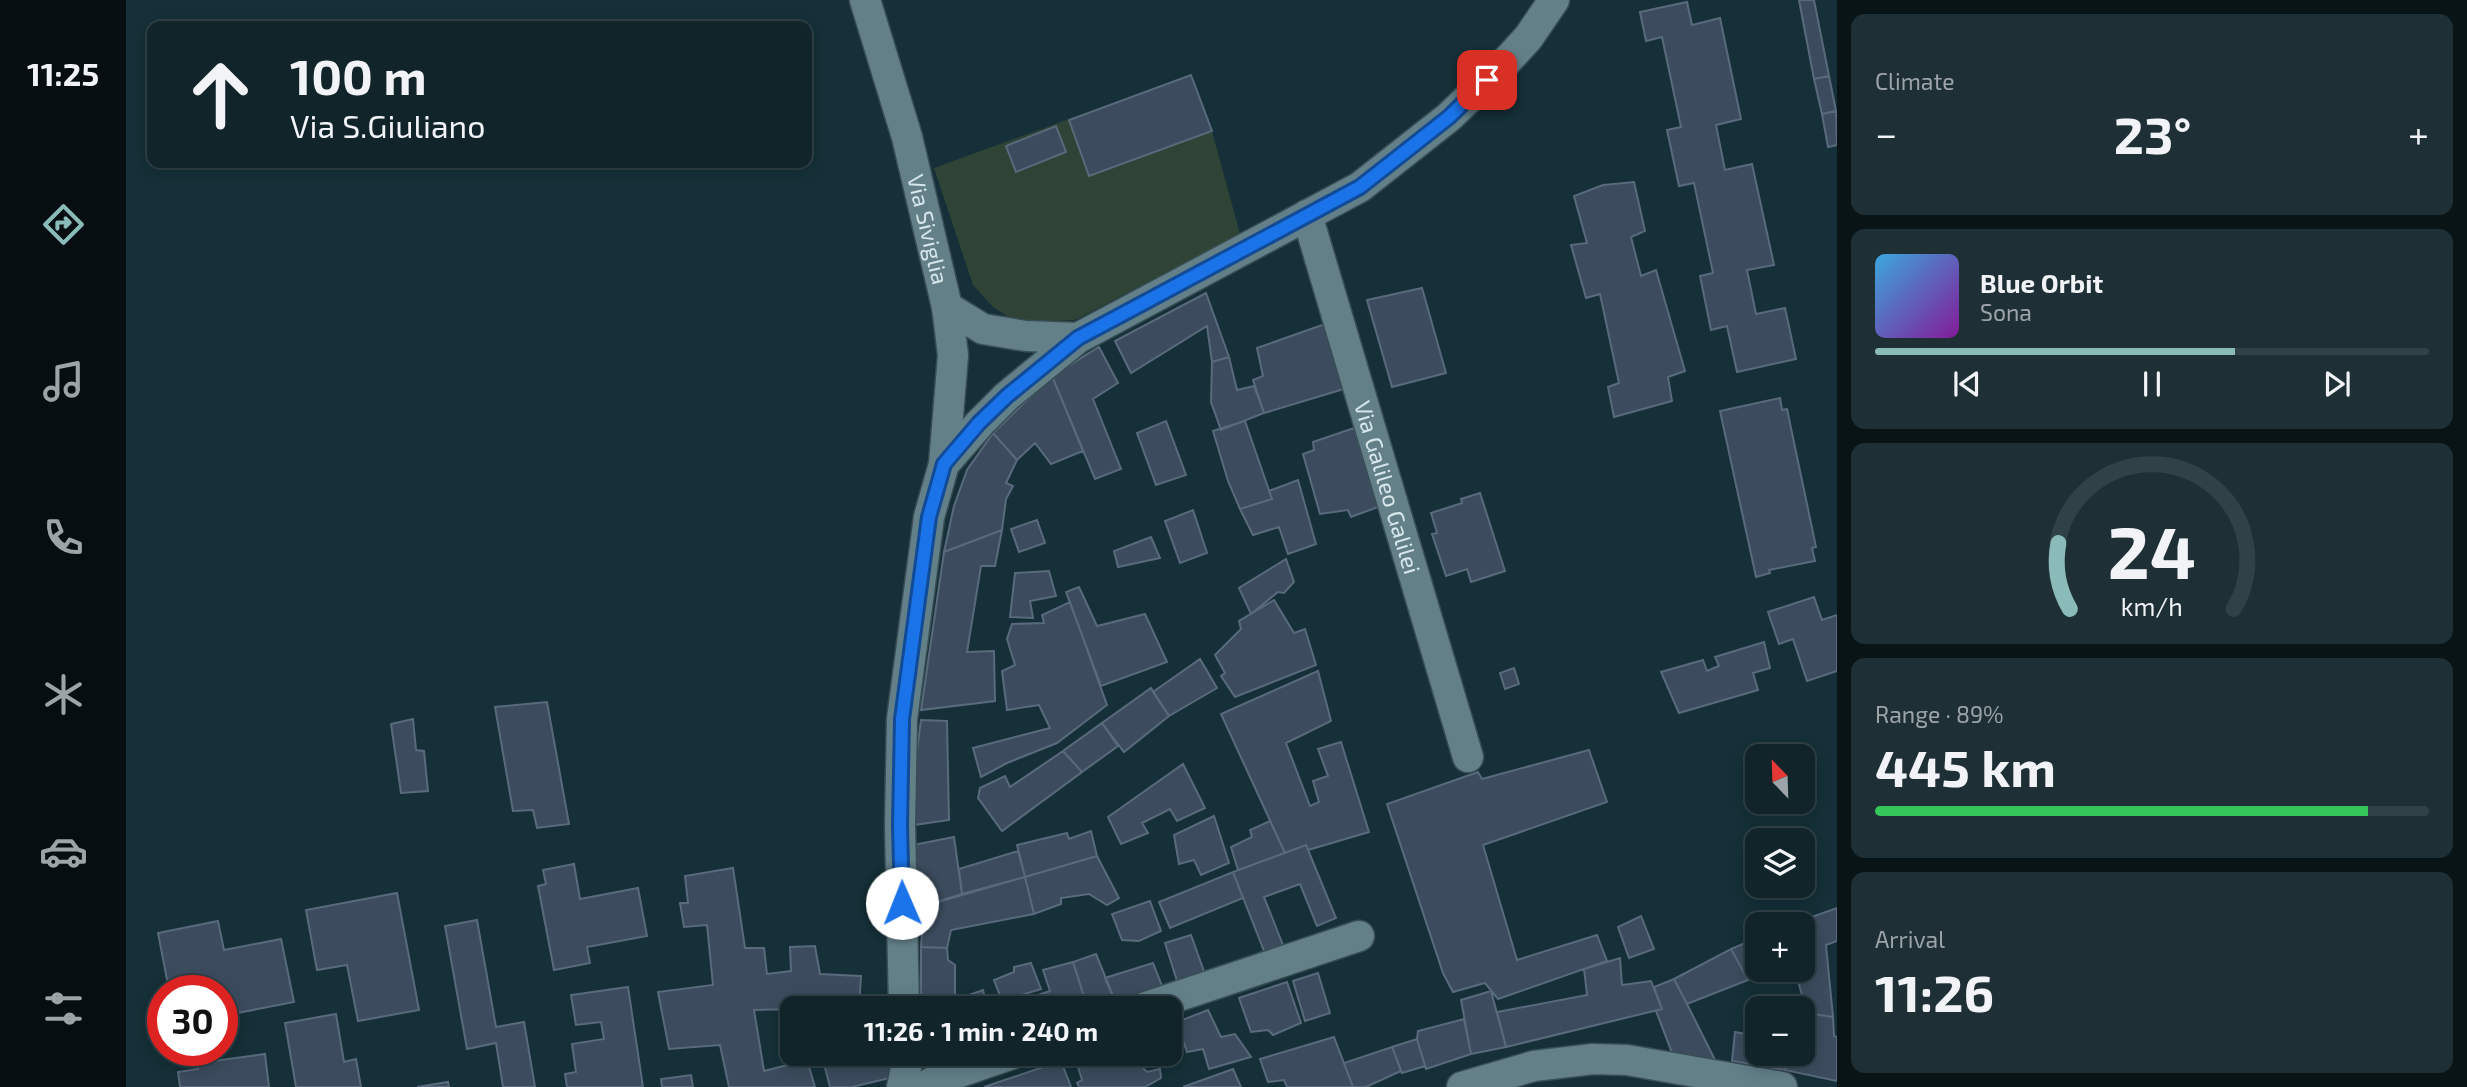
<!DOCTYPE html>
<meta charset="utf-8">
<style>
body{margin:0;font-family:"Exo 2",sans-serif;background:#1e3036;color:#f1f3f6;height:100vh;display:flex;flex-direction:column;font-size:26px;white-space:nowrap}
*{box-sizing:border-box;margin:0}
p{font-size:23px;color:#9ca4a8}
.icon{flex:none;width:38px;height:38px;fill:none;stroke:currentColor;stroke-width:2;stroke-linecap:round;stroke-linejoin:round}
.map{position:relative;flex:1;overflow:hidden}
.sheet{display:flex;flex-direction:column;gap:14px;padding:14px;background:#091417;width:630px}
.sheet>*{flex:none}
.top-card{position:absolute;left:21px;top:21px;width:665px;height:147px;border-radius:14px;box-shadow:0 4px 18px #0003,0 0 0 2px #304147;background:#10242a;color:#f1f3f6;overflow:hidden}
.needle{width:46px;rotate:337deg}
.tools{position:absolute;left:1619px;top:744px;display:grid;gap:14px}
.tools a{display:grid;place-items:center;width:70px;height:70px;border-radius:14px;background:#10242a;box-shadow:0 4px 18px #0003,0 0 0 2px #304147;font-size:35px}
.speed{position:absolute;left:21px;top:975px;display:flex;gap:14px;font-size:35px;font-weight:700;text-align:center}
.speed>*{display:grid;place-content:center;width:91px;height:91px;border-radius:50%;background:#10242a;box-shadow:0 4px 18px #0003,0 0 0 2px #304147;line-height:1}
.speed .limit{border:10px solid #d22;background:#fff;color:#111}
.pin{position:absolute;display:grid;place-items:center;width:60px;height:60px;color:#fff;margin:-30px;border-radius:14px;box-shadow:0 4px 10px #0006}
.me{position:absolute;width:77px;margin:-38px;rotate:359deg;stroke-linejoin:round;filter:drop-shadow(0 0 5px #0008)}
.turn{display:flex;align-items:center;gap:24px;height:147px;padding:0 28px;font-size:32px}
.turn .icon{width:91px;height:91px;stroke-width:2.5}
.turn b{display:block;font-size:49px;line-height:60px}
.big{font-size:52px;font-weight:700;line-height:1.1}
.sheet .widget{flex:1;display:flex;flex-direction:column;justify-content:center;gap:10px;min-width:0;padding:0 24px;border-radius:14px;background:#1e3036}
.sheet .dial{align-items:center;gap:0}
.dial svg{height:182px;overflow:visible;fill:none;stroke:#304147;stroke-width:7;stroke-linecap:round;text-anchor:middle}
.dial text{fill:#f1f3f6;stroke:none}
.song{display:flex;align-items:center;gap:21px}
.cover{width:84px;height:84px;border-radius:10px;background:linear-gradient(135deg,hsl(200 70% 55%),hsl(290 70% 35%))}
.played{height:7px;border-radius:4px;background:linear-gradient(90deg,#8bbbb9 65%,#304147 65%)}
.keys{display:flex;justify-content:space-around;direction:ltr}
.heat{display:flex;justify-content:space-between;align-items:center;font-size:38px;direction:ltr}
.charge{height:10px;border-radius:5px;background:linear-gradient(90deg,#34c759 89%,#304147 0)}
.trip{position:absolute;left:654px;top:996px;width:402px;height:70px;border-radius:14px;background:#10242a;box-shadow:0 4px 18px #0003,0 0 0 2px #304147;font-weight:700;line-height:70px;text-align:center}
main{display:flex;flex:1;min-height:0}
.tabs{display:flex;flex-direction:column;width:126px;justify-content:space-around;align-items:center;background:#060e11;color:#9ca4a8}
.tabs .icon{width:49px;height:49px}
.tabs .selected{color:#8bbbb9}
.tabs b{font-size:32px;color:#f1f3f6}
.map>svg:first-child{display:block}
</style>
<main>
<nav class="tabs">
<b>11:25</b>
<svg class="icon selected" aria-label="directions" viewBox="0 0 24 24"><path d="M12 3l9 9-9 9-9-9zM9 14v-3h6M13 9l2 2-2 2"/></svg>
<svg class="icon" aria-label="music" viewBox="0 0 24 24"><path d="M9 18V5l10-2v13"/><circle cx="6" cy="18" r="3"/><circle cx="16" cy="16" r="3"/></svg>
<svg class="icon" aria-label="phone" viewBox="0 0 24 24"><path d="M5 4h4l2 5-3 2q2 4 5 5l2-3 5 2v4C11 20 4 13 5 4z"/></svg>
<svg class="icon" aria-label="climate" viewBox="0 0 24 24"><path d="M12 3v18M4 7l16 10M4 17L20 7"/></svg>
<svg class="icon" aria-label="car" viewBox="0 0 24 24"><path d="M5 17H2v-5l4-1 3-4h7l3 4 3 1v5h-3M9 17h6M6 11h13"/><circle cx="7" cy="17" r="2"/><circle cx="17" cy="17" r="2"/></svg>
<svg class="icon" aria-label="filters" viewBox="0 0 24 24"><path d="M4 7h16M4 17h16"/><circle cx="9" cy="7" r="2"/><circle cx="15" cy="17" r="2"/></svg>
</nav>
<div class="map">
<svg width="1711" height="1087" viewBox="0 0 1711 1087">
<rect width="100%" height="100%" fill="#153038"/>
<!-- green -->
<path fill="#2f4336" d="M 1065,75 L 1086,131 L 1114,234 L 949,320 L 899,322 L 881,316 L 867,307 L 847,285 L 808,168 Z"/>
<!-- building -->
<path fill="#3c4c5e" stroke="#596a7c" stroke-width="2" d="M 1673,0 L 1688,0 L 1703,76 L 1688,79 Z
M 1561,2 L 1566,25 L 1594,18 L 1615,119 L 1590,125 L 1599,170 L 1626,164 L 1648,265 L 1621,270 L 1630,314 L 1659,308 L 1670,359 L 1611,372 L 1601,326 L 1585,330 L 1574,276 L 1587,273 L 1568,183 L 1553,186 L 1541,130 L 1555,127 L 1536,37 L 1520,41 L 1514,12 Z
M 1065,75 L 1086,131 L 963,176 L 943,120 Z
M 1703,76 L 1710,111 L 1696,114 L 1688,79 Z
M 1710,111 L 1711,145 L 1702,147 L 1696,114 Z
M 930,126 L 940,152 L 890,172 L 880,146 Z
M 1508,182 L 1519,231 L 1505,237 L 1515,276 L 1530,270 L 1559,371 L 1542,377 L 1546,401 L 1488,417 L 1482,387 L 1493,383 L 1474,294 L 1460,298 L 1445,245 L 1461,243 L 1448,196 L 1477,185 Z
M 1296,288 L 1320,373 L 1266,387 L 1241,300 Z
M 1080,293 L 1103,357 L 1086,362 L 1081,326 L 1005,373 L 989,341 Z
M 1199,324 L 1221,388 L 1138,413 L 1127,380 L 1137,376 L 1131,348 Z
M 973,347 L 992,383 L 967,399 L 995,469 L 969,479 L 926,376 Z
M 1103,357 L 1111,390 L 1128,386 L 1138,413 L 1095,430 L 1085,402 L 1086,362 Z
M 926,376 L 957,451 L 925,464 L 909,443 L 891,460 L 867,433 Z
M 1654,398 L 1656,410 L 1661,409 L 1690,547 L 1686,548 L 1689,561 L 1643,570 L 1644,573 L 1630,577 L 1594,411 Z
M 1040,421 L 1060,475 L 1030,485 L 1011,433 Z
M 1119,421 L 1146,499 L 1114,509 L 1102,481 L 1087,431 Z
M 1228,428 L 1252,507 L 1225,517 L 1222,510 L 1194,514 L 1177,454 L 1188,450 L 1187,442 Z
M 867,433 L 891,460 L 880,483 L 887,486 L 880,499 L 876,530 L 818,552 L 828,506 L 841,470 Z
M 1172,480 L 1190,544 L 1162,554 L 1153,527 L 1127,535 L 1114,509 L 1146,499 L 1143,491 Z
M 1354,493 L 1379,571 L 1345,582 L 1341,569 L 1320,576 L 1306,534 L 1311,533 L 1305,513 L 1336,503 L 1335,499 Z
M 1067,510 L 1081,553 L 1054,563 L 1039,521 Z
M 911,520 L 919,543 L 893,552 L 885,529 Z
M 876,530 L 869,566 L 855,566 L 841,652 L 868,651 L 869,701 L 795,710 L 818,552 Z
M 1025,537 L 1034,558 L 992,567 L 988,551 Z
M 1160,559 L 1168,582 L 1158,593 L 1152,592 L 1125,614 L 1113,588 Z
M 923,571 L 930,596 L 904,601 L 907,618 L 884,617 L 889,573 Z
M 953,587 L 971,626 L 1019,614 L 1041,662 L 975,686 L 940,592 Z
M 1688,597 L 1696,620 L 1711,615 L 1711,671 L 1681,681 L 1667,639 L 1653,644 L 1642,612 Z
M 1148,600 L 1168,633 L 1179,629 L 1190,665 L 1109,697 L 1095,676 L 1099,673 L 1089,655 L 1115,629 L 1113,621 Z
M 944,602 L 981,705 L 931,743 L 881,763 L 855,777 L 847,748 L 924,728 L 913,705 L 881,710 L 876,671 L 889,665 L 881,639 L 886,624 L 918,623 L 916,615 Z
M 1638,642 L 1644,668 L 1627,673 L 1632,690 L 1553,713 L 1535,672 L 1577,660 L 1581,671 L 1593,666 L 1589,657 Z
M 1074,659 L 1091,688 L 1043,716 L 1027,692 Z
M 1388,668 L 1393,684 L 1379,689 L 1374,673 Z
M 1192,671 L 1205,721 L 1160,743 L 1184,806 L 1193,802 L 1187,781 L 1202,776 L 1192,749 L 1215,742 L 1243,832 L 1182,850 L 1180,845 L 1159,853 L 1095,714 Z
M 1025,688 L 1043,716 L 998,752 L 976,723 Z
M 421,702 L 443,824 L 411,828 L 407,810 L 387,811 L 369,707 Z
M 287,719 L 290,750 L 298,751 L 302,791 L 275,793 L 265,724 Z
M 795,720 L 821,721 L 823,820 L 788,825 L 788,772 Z
M 976,723 L 992,746 L 956,772 L 937,751 Z
M 1463,750 L 1481,802 L 1357,845 L 1391,960 L 1471,935 L 1481,961 L 1372,999 L 1359,983 L 1327,992 L 1317,973 L 1261,804 L 1352,772 L 1356,779 Z
M 937,751 L 956,772 L 876,831 L 852,798 L 854,788 L 879,776 L 884,787 Z
M 1057,764 L 1079,808 L 1051,821 L 1044,809 L 1016,823 L 1022,833 L 995,844 L 982,817 Z
M 1088,816 L 1103,863 L 1075,875 L 1068,860 L 1053,864 L 1048,835 Z
M 1144,821 L 1159,853 L 1112,870 L 1105,847 L 1126,837 L 1124,830 Z
M 965,831 L 971,856 L 899,877 L 891,845 L 941,833 L 943,839 Z
M 828,837 L 836,894 L 798,906 L 792,905 L 787,845 Z
M 1180,845 L 1210,918 L 1191,926 L 1174,884 L 1138,897 L 1159,950 L 1140,956 L 1107,872 Z
M 892,851 L 899,877 L 836,894 L 833,869 Z
M 971,856 L 993,898 L 981,905 L 963,894 L 935,898 L 935,904 L 908,914 L 899,877 Z
M 448,864 L 454,899 L 512,888 L 521,936 L 461,947 L 464,963 L 428,970 L 412,886 L 420,884 L 417,870 Z
M 607,868 L 619,948 L 638,948 L 641,974 L 665,971 L 664,947 L 689,946 L 694,974 L 735,976 L 733,1008 L 628,1010 L 638,1071 L 681,1060 L 689,1087 L 603,1087 L 594,1045 L 543,1049 L 532,992 L 587,985 L 581,925 L 558,927 L 554,903 L 562,903 L 559,876 Z
M 1107,872 L 1117,898 L 1044,928 L 1033,902 Z
M 899,877 L 908,914 L 825,930 L 821,948 L 795,947 L 798,906 Z
M 271,893 L 293,1010 L 232,1021 L 221,965 L 191,970 L 180,910 Z
M 1024,901 L 1035,931 L 1013,941 L 996,940 L 986,914 Z
M 1711,908 L 1711,941 L 1700,945 L 1707,1017 L 1681,1013 L 1669,970 L 1676,970 L 1676,924 L 1666,924 Z
M 1515,916 L 1528,949 L 1503,958 L 1492,927 Z
M 351,920 L 370,1027 L 398,1022 L 409,1087 L 377,1087 L 370,1043 L 341,1049 L 319,926 Z
M 92,921 L 98,950 L 155,939 L 168,1002 L 96,1016 L 96,990 L 43,990 L 32,933 Z
M 1065,935 L 1080,977 L 1052,984 L 1039,943 Z
M 1631,938 L 1631,970 L 1641,970 L 1622,980 L 1605,949 Z
M 795,947 L 821,948 L 822,960 L 829,965 L 829,1008 L 795,1008 Z
M 1605,949 L 1622,980 L 1561,1004 L 1548,979 Z
M 970,954 L 988,998 L 961,1006 L 947,962 Z
M 1494,958 L 1496,985 L 1525,981 L 1536,1009 L 1380,1047 L 1371,1012 L 1461,995 L 1458,969 Z
M 947,962 L 961,1006 L 873,1008 L 924,991 L 917,970 Z
M 905,963 L 915,989 L 876,1001 L 868,980 L 888,972 L 888,967 Z
M 1027,963 L 1038,991 L 991,1007 L 979,978 Z
M 1192,973 L 1204,1013 L 1179,1021 L 1167,981 Z
M 1548,979 L 1561,1004 L 1589,1060 L 1548,1058 L 1530,1011 L 1536,1009 L 1528,987 Z
M 1161,982 L 1175,1023 L 1147,1035 L 1142,1030 L 1125,1032 L 1113,998 Z
M 502,987 L 517,1087 L 441,1087 L 439,1074 L 450,1072 L 446,1044 L 478,1039 L 475,1022 L 450,1025 L 445,995 Z
M 857,990 L 861,1008 L 838,1008 L 834,998 Z
M 1365,991 L 1380,1047 L 1345,1054 L 1335,1000 Z
M 1082,1010 L 1095,1037 L 1109,1034 L 1125,1057 L 1083,1069 L 1077,1049 L 1061,1052 L 1051,1022 Z
M 1681,1013 L 1707,1017 L 1708,1036 L 1711,1037 L 1711,1081 L 1659,1070 L 1659,1054 L 1676,1054 L 1676,1015 Z
M 210,1014 L 218,1062 L 230,1059 L 235,1087 L 170,1087 L 159,1023 Z
M 1338,1019 L 1345,1054 L 1300,1069 L 1291,1039 L 1292,1031 Z
M 1609,1032 L 1631,1036 L 1631,1054 L 1659,1054 L 1659,1070 L 1606,1061 Z
M 1045,1033 L 1052,1049 L 1045,1051 Z
M 1208,1037 L 1227,1087 L 1161,1087 L 1158,1080 L 1142,1082 L 1134,1059 Z
M 1291,1039 L 1299,1066 L 1276,1073 L 1266,1047 Z
M 1266,1047 L 1275,1071 L 1240,1087 L 1227,1087 L 1218,1063 Z
M 139,1054 L 143,1087 L 54,1087 L 52,1072 L 72,1069 L 72,1063 Z
M 717,1054 L 764,1054 L 764,1078 L 726,1087 L 704,1087 L 697,1060 Z
M 802,1054 L 822,1054 L 804,1059 Z
M 948,1054 L 992,1054 L 998,1067 L 1012,1063 L 1021,1072 L 1034,1069 L 1035,1078 L 1019,1087 L 953,1087 L 951,1083 L 956,1080 Z
M 1017,1054 L 1038,1054 L 1019,1060 Z
M 935,1061 L 945,1087 L 858,1087 Z
M 1107,1069 L 1115,1087 L 1057,1087 Z
M 565,1075 L 567,1087 L 536,1087 L 535,1079 Z
M 322,1082 L 323,1087 L 291,1087 Z"/>
<g fill="none" stroke-linecap="round" stroke-linejoin="round">
<!-- minor casing -->
<g stroke="#384e54" stroke-width="33">
<g id="minor">
<path id="s1" d="M 739,0 L 781,137 L 821,307 L 827,355 L 818,464 L 803,517 L 776,719 L 774,825 L 778,1008"/>
<path id="s2" d="M 1181,215 L 1342,757"/>
<path d="M 821,307 L 857,329 L 900,336 L 952,338"/>
<path d="M 818,464 L 854,423 L 881,396 L 952,338 L 1234,187 L 1323,117 L 1379,63 L 1402,38 L 1428,0"/>
<path d="M 1017,1008 L 1233,936"/>
<path d="M 776,1087 L 780,1068 L 779,1054"/>
<path d="M 798,1087 L 808,1081 L 886,1054"/>
<path d="M 1336,1087 L 1408,1066 L 1467,1059 L 1501,1060 L 1656,1087"/>
</g>
</g>
<!-- minor -->
<use href="#minor" stroke="#638089" stroke-width="30"/>
</g>
<g fill="none" stroke-linecap="round" stroke-linejoin="round">
<!-- route casing -->
<g stroke="#114b97" stroke-width="18">
<path id="route" d="M 776,903 L 774,825 L 776,719 L 803,517 L 818,464 L 853,423 L 881,396 L 952,338 L 1234,187 L 1323,117 L 1361,80"/>
</g>
<!-- route -->
<use href="#route" stroke="#1a73e8" stroke-width="12"/>
</g>
<g text-anchor="middle" dominant-baseline="central" stroke-width="7" stroke-linejoin="round" paint-order="stroke">
<!-- street labels -->
<g font-size="23" fill="#d7e6eb" stroke="#0b161a">
<text stroke="none"><textPath href="#s1" startOffset="238">Via Siviglia</textPath></text>
<text stroke="none"><textPath href="#s2" startOffset="284">Via Galileo Galilei</textPath></text>
</g>
</g>
</svg>
<div class="tools">
<a><svg class="needle" viewBox="-14 -14 28 28"><path d="M0-13l5 13h-10z" fill="#e53935"/><path d="M0 13l5-13h-10z" fill="#9ca4a8"/></svg></a>
<a><svg class="icon" aria-label="layers" viewBox="0 0 24 24"><path d="M12 4l9 5-9 5-9-5zM3 14l9 5 9-5"/></svg></a>
<a>+</a>
<a>−</a>
</div>
<div class="speed"><div class="limit">30</div></div>
<div class="pin" style="left:1361px;top:80px;background:#d93025"><svg class="icon" aria-label="arrive" viewBox="0 0 24 24"><path d="M6 21V4h12l-3 4 3 4H6"/></svg></div>
<svg class="me" style="left:776px;top:903px" viewBox="-20 -20 40 40"><circle r="19" fill="#fff"/><path d="M0-13L10 11 0 6-10 11z" fill="#1a73e8"/></svg>
<div class="trip">11:26 · 1 min · 240 m</div>
<div class="top-card">
<div class="turn"><svg class="icon" aria-label="ahead" viewBox="0 0 24 24"><path d="M12 20V5M6 11l6-6 6 6"/></svg><div><b>100 m</b>Via S.Giuliano</div></div>
</div>
</div>
<section class="sheet">
<div class="widget"><p>Climate</p>
<div class="heat"><a>−</a><b class="big">23°</b><a>+</a></div>
</div>
<div class="widget">
<div class="song"><i class="cover"></i><div><b>Blue Orbit</b><p>Sona</p></div></div>
<div class="played"></div>
<div class="keys"><svg class="icon" aria-label="previous" viewBox="0 0 24 24"><path d="M18 5L8 12l10 7zM5 5v14"/></svg><svg class="icon" aria-label="pause" viewBox="0 0 24 24"><path d="M8 5v14M16 5v14"/></svg><svg class="icon" aria-label="next" viewBox="0 0 24 24"><path d="M6 5l10 7-10 7zM19 5v14"/></svg></div>
</div>
<div class="widget dial"><svg viewBox="0 0 100 80">
<path d="M14 69A42 42 0 1 1 86 69"/>
<path d="M14 69A42 42 0 0 1 9 40" stroke="#8bbbb9"/>
<text x="50" y="56" font-size="32" font-weight="700">24</text>
<text x="50" y="72" font-size="11">km/h</text>
</svg></div>
<div class="widget"><p>Range · 89%</p><b class="big">445 km</b><div class="charge"></div></div>
<div class="widget"><p>Arrival</p><b class="big">11:26</b></div>
</section>
</main>
